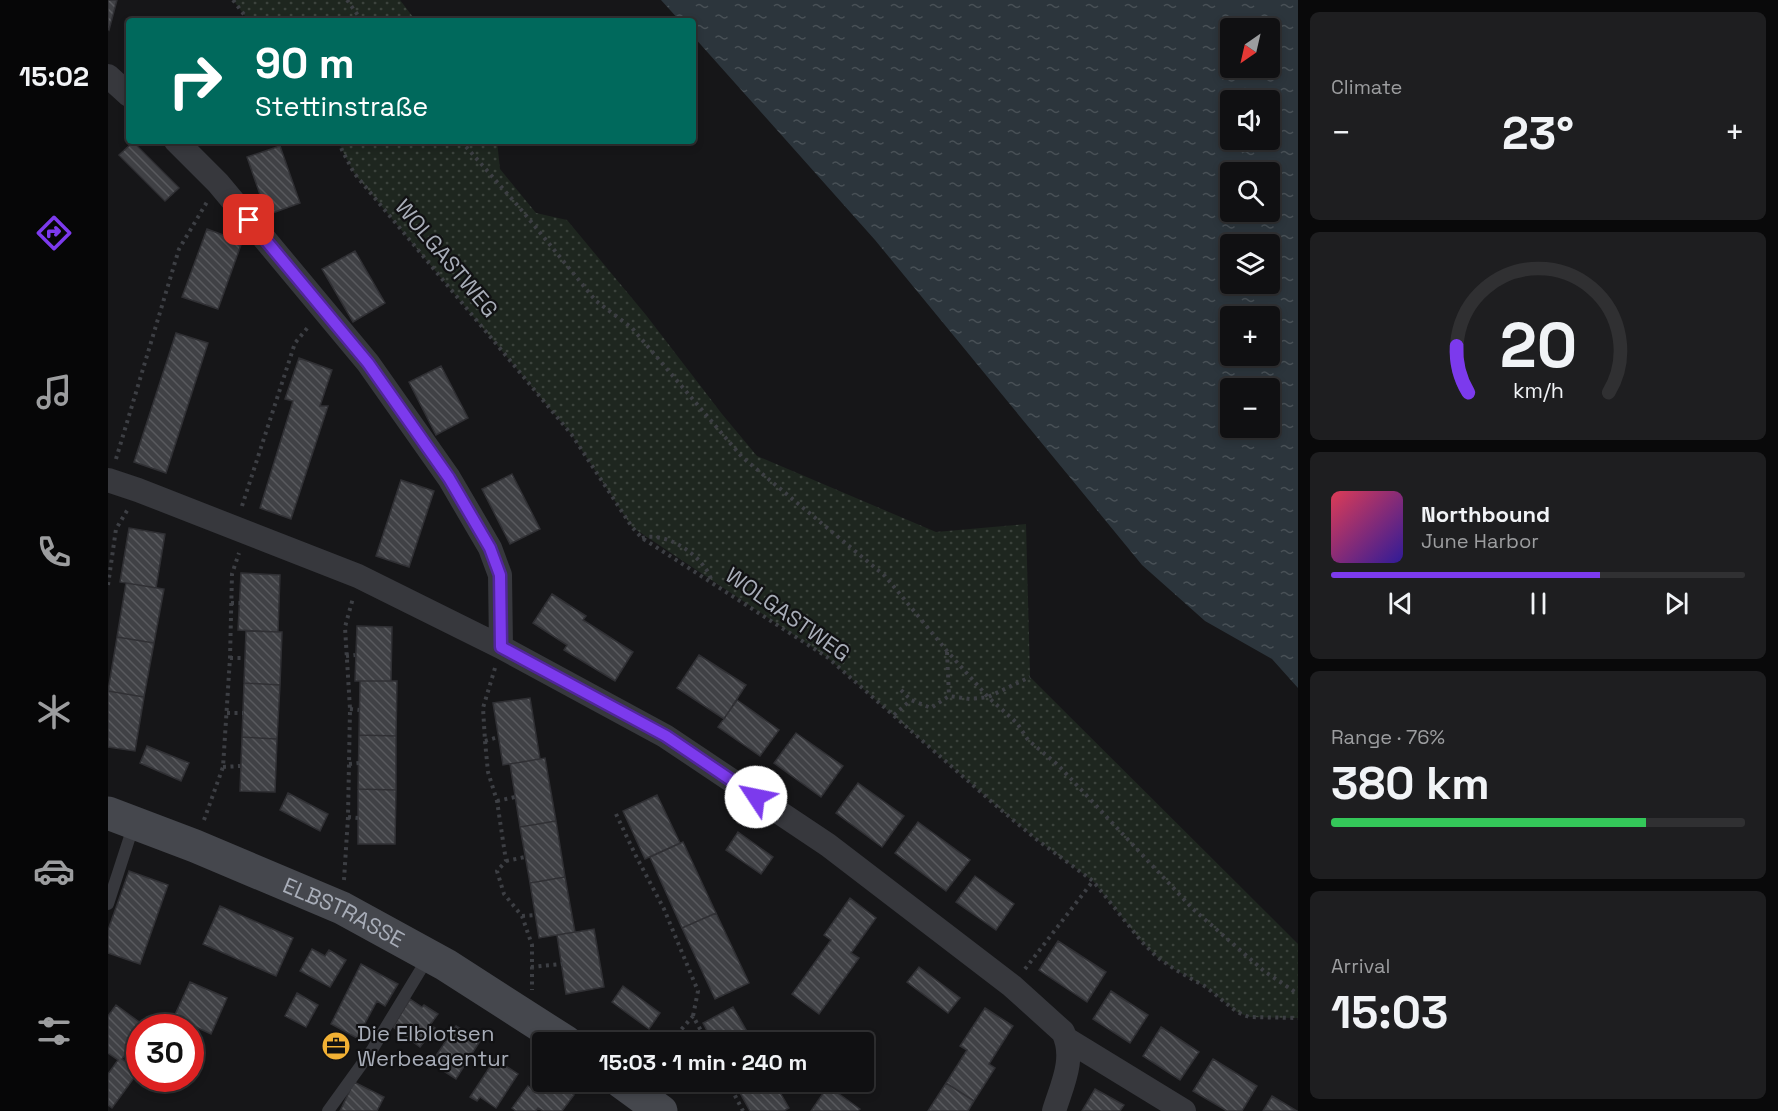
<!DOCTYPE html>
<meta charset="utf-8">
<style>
body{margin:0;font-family:"Space Grotesk",sans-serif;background:#1e1e20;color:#f1f3f6;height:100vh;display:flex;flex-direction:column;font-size:22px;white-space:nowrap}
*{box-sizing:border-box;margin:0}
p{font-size:20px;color:#9c9d9f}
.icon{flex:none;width:33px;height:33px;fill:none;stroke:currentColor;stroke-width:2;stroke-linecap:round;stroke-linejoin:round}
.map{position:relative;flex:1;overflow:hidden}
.panel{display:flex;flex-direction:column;gap:12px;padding:12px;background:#09090a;width:480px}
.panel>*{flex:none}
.guide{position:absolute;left:18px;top:18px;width:570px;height:126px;border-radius:6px;box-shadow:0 3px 9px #0003,0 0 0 2px #303032;background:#00695c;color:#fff;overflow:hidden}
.needle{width:39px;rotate:214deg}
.buttons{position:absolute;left:1112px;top:18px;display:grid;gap:12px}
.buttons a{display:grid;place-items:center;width:60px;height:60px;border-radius:6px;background:#101012;box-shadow:0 3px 9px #0003,0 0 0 2px #303032;font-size:30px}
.speed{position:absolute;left:18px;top:1014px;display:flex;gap:12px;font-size:30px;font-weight:700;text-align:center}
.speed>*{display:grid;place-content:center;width:78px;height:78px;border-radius:50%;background:#101012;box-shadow:0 3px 9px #0003,0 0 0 2px #303032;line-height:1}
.speed .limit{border:9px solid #d22;background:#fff;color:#111}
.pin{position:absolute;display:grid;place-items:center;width:51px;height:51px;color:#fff;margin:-26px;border-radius:12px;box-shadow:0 3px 9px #0006}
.me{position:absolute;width:66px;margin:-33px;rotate:304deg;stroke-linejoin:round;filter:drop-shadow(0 0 4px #0008)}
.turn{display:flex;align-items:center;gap:21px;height:126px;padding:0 30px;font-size:27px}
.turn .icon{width:78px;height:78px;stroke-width:2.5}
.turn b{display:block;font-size:42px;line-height:51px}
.big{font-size:45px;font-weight:800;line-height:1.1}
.panel .card{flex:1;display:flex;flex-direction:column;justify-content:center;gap:9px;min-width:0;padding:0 21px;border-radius:9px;background:#1e1e20}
.panel .dial{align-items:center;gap:0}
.dial svg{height:156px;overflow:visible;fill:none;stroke:#303032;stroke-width:7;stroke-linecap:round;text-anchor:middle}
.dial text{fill:#f1f3f6;stroke:none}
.song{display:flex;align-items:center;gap:18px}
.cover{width:72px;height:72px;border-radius:9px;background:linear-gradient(135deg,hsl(350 70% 55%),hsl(250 70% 35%))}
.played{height:6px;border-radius:3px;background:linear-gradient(90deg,#7c3aed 65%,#303032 65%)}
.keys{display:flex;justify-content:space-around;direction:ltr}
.heat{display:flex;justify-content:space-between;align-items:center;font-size:33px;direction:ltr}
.charge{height:9px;border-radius:4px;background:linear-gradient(90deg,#34c759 76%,#303032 0)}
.trip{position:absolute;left:424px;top:1032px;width:342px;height:60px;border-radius:6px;background:#101012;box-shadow:0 3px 9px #0003,0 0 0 2px #303032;font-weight:800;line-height:60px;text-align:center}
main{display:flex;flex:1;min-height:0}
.tabs{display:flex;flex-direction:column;width:108px;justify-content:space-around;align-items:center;background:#060607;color:#9c9d9f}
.tabs .icon{width:42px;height:42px}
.tabs .selected{color:#7c3aed}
.tabs b{font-size:27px;color:#f1f3f6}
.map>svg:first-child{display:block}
</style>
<main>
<nav class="tabs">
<b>15:02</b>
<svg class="icon selected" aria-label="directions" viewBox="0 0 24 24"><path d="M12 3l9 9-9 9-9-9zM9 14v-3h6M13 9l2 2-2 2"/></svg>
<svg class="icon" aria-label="music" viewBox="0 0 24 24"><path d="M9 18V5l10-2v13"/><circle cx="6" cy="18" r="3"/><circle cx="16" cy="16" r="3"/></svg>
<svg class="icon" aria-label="phone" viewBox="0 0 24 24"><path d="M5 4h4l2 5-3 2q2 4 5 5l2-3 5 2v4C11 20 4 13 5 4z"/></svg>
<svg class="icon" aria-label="climate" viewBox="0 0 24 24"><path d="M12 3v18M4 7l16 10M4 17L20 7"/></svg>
<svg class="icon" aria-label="car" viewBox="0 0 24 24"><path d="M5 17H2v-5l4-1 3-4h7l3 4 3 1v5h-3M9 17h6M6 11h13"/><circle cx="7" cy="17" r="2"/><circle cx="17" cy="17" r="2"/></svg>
<svg class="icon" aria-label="filters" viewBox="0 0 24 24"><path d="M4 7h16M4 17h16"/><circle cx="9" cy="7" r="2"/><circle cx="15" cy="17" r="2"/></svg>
</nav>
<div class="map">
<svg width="1190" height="1111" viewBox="0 0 1190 1111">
<defs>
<pattern id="grass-dots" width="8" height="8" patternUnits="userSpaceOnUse" patternTransform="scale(1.5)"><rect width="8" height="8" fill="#1e261f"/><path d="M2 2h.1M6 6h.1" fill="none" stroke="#3c433d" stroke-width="1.8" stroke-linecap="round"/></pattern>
<pattern id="water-ripples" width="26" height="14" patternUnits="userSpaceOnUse" patternTransform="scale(1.5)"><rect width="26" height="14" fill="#2c353c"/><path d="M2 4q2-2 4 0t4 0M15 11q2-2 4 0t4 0" fill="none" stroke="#485056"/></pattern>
<pattern id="building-back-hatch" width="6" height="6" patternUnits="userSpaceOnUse" patternTransform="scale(1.5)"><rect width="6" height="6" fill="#404145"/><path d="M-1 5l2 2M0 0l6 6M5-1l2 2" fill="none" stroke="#595a5e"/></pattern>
</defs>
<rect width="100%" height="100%" fill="#161618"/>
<!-- grass -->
<path fill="url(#grass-dots)" d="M 125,0 L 292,0 L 308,21 L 141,21 Z
M 231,141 L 389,141 L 392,169 L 428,213 L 459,220 L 538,315 L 614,414 L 649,456 L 828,532 L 918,524 L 922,677 L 1190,944 L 1190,1018 L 1141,1017 L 1129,1012 L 1098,987 L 1068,970 L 1050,958 L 1034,942 L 985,881 L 928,839 L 892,809 L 719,657 L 524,527 L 464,435 L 246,173 L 234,150 Z"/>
<!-- water -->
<path fill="url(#water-ripples)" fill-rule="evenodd" d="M 553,0 L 1190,0 L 1190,688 L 1164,659 L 1097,621 L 1034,565 L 767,240 L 585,36 L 585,21 L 572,21 ZM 1122,28 L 1161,28 L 1161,68 L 1122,68 ZM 1161,100 L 1161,140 L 1122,140 L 1122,100 ZM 1161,172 L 1161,212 L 1122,212 L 1122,172 ZM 1122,244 L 1161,244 L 1161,284 L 1122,284 ZM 1122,316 L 1161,316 L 1161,356 L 1122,356 ZM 1122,388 L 1161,388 L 1161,428 L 1122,428 Z"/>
<!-- building -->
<path fill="url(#building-back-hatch)" stroke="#303034" stroke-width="1.5" d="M 0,0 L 9,0 L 1,30 L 0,29 Z
M 25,142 L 71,188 L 57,201 L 11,155 Z
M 172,146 L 192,203 L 159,215 L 139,157 Z
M 99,229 L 134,242 L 110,309 L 74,297 Z
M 247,251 L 277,303 L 245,322 L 214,269 Z
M 68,333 L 100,343 L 58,473 L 26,462 Z
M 191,358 L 224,370 L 212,406 L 220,406 L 183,519 L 152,508 L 185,401 L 177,399 Z
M 333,366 L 360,418 L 328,435 L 301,382 Z
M 404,474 L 432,529 L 402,544 L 374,489 Z
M 293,480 L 326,491 L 301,567 L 268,556 Z
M 21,528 L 57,534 L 48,588 L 12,582 Z
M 133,573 L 172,575 L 170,632 L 130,630 Z
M 18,583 L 56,589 L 46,643 L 9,637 Z
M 444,594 L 478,616 L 475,620 L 525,652 L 507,681 L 456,650 L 459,645 L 425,623 Z
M 249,626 L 284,627 L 283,681 L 247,681 Z
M 138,631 L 174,632 L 172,685 L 136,683 Z
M 9,637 L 46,643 L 36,697 L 0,691 Z
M 591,655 L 638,685 L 616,719 L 569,688 Z
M 252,681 L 289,681 L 288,736 L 251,735 Z
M 136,683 L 172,685 L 169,739 L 134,737 Z
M 0,691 L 36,697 L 27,751 L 0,747 Z
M 422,698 L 432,759 L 395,765 L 385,703 Z
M 629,700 L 671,730 L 652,756 L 610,727 Z
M 688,733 L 735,766 L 713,797 L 666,763 Z
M 251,735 L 288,736 L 288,790 L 250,789 Z
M 134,737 L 169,739 L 167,792 L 132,791 Z
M 39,746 L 81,763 L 73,781 L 32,763 Z
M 437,758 L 448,821 L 412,827 L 402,764 Z
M 750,783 L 796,816 L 774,847 L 728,813 Z
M 250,789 L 288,790 L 287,844 L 250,844 Z
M 180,793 L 220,814 L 212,831 L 172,810 Z
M 549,795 L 572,843 L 537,859 L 515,811 Z
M 448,821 L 457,877 L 422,883 L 412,827 Z
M 810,822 L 862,860 L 838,891 L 787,853 Z
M 630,832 L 665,857 L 653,874 L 618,850 Z
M 575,842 L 608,913 L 574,928 L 542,857 Z
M 21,871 L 60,885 L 32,964 L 0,953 L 0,930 Z
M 867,876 L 906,904 L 888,930 L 848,902 Z
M 457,877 L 467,932 L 431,938 L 422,883 Z
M 742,898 L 768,918 L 743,953 L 751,958 L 711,1014 L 684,994 L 723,940 L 716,935 Z
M 112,906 L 185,938 L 168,976 L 95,944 Z
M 608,913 L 641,983 L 607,999 L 574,928 Z
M 486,929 L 496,987 L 458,994 L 449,935 Z
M 950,941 L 998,972 L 979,1002 L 931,970 Z
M 204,949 L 217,956 L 221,950 L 238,960 L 222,987 L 192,971 Z
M 253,964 L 290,984 L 277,1006 L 269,1001 L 249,1038 L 223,1024 Z
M 811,967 L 852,998 L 840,1013 L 799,982 Z
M 82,982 L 119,998 L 103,1034 L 66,1017 Z
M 515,986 L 552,1013 L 541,1029 L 504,1002 Z
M 1003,991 L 1040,1015 L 1022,1043 L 985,1019 Z
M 189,993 L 210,1005 L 198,1027 L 177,1016 Z
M 302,999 L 314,1007 L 316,1005 L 330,1014 L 322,1025 L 327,1028 L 312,1047 L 285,1027 Z
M 8,1005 L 38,1027 L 32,1028 L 32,1035 L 14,1059 L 31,1071 L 4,1108 L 0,1105 L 0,1074 L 10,1060 L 0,1053 L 0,1016 Z
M 625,1007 L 645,1042 L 605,1042 L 595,1023 Z
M 877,1008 L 905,1026 L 881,1064 L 887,1068 L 866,1101 L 838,1083 L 859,1050 L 852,1046 Z
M 348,1026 L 372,1041 L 348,1079 L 323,1063 Z
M 1053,1027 L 1091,1052 L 1072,1080 L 1035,1056 Z
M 387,1059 L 410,1074 L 388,1108 L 372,1097 L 369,1101 L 362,1097 Z
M 1105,1059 L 1149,1086 L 1134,1111 L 1119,1111 L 1085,1091 Z
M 434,1072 L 435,1082 L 447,1082 L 466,1095 L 454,1111 L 435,1111 L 430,1108 L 428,1111 L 408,1111 L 404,1108 L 420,1086 L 423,1088 Z
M 246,1082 L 276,1097 L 269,1111 L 232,1111 Z
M 626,1082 L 666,1082 L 681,1108 L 676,1111 L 642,1111 Z
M 838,1083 L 866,1101 L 860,1111 L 820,1111 Z
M 720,1086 L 752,1109 L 750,1111 L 703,1111 Z
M 987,1089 L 1016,1105 L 1012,1111 L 974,1111 Z
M 1164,1096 L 1189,1111 L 1155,1111 Z"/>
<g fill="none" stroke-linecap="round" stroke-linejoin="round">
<!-- path -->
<path stroke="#3d3f44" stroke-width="4" stroke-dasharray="3 4.5" stroke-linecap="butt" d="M 125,0 L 141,21
M 239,0 L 254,21
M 231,141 L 234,150 L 246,173 L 464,435 L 524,527 L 534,538 L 719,657 L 892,809 L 928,839 L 985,881 L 1034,942 L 1050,958 L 1068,970 L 1098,987 L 1129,1012 L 1141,1017 L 1190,1018
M 353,141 L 411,207 L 488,301 L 524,328 L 634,457 L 777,576 L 839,651 L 880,697 L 909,723 L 920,740 L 950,765 L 1085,909 L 1156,971 L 1190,994
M 8,459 L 71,249 L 99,202
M 134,506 L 187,343 L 201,326
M 534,538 C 556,532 585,550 597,568 C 600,571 602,577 604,581
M 0,585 L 8,529 L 20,509
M 123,603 L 132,603
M 839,652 L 841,696
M 238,656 L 247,655
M 122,658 L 137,658
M 387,668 L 375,708 L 377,741 L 380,772 L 389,801 L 398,861 L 389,871 L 396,894 L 414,916 L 424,945 L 424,990
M 793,690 L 803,700 L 823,708 L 841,696 L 862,699 L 880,697 L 922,677
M 242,709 L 251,710
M 119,713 L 135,713
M 786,715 L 803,700
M 377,741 L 390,737
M 241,764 L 251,763
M 115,767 L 132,766
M 389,801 L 407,797
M 508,814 L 528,856 L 556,909 L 590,991 L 585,1016
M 240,817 L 250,818
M 96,820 L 115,767 L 122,658 L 124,574 L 131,553
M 398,861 L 417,857
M 236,880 L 240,817 L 242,709 L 237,627 L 245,598
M 414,916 L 427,915
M 423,967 L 454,964
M 917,969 L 985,881
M 555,1042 L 572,1031 L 585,1016 L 599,1042
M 620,1082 L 635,1111"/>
<!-- lane -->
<path stroke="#37383d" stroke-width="12" d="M 0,904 L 26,824
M 220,1111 L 264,1050 L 321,956"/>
<!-- street -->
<path stroke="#37383d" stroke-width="24" d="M 0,76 L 21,95
M 68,141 L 110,183 L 260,363 L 341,478 L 382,548 L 392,575 L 393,647
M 0,480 L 30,490 L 250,576 L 393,647 L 557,736 L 720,845 L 904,986 L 955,1032 C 968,1058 954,1085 946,1111
M 960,1040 L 1076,1111"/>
<!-- secondary -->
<g stroke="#45474d" stroke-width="33">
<path id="s1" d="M 0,813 L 87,846 L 234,908 L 338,965 L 458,1042"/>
<path d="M 513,1082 L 553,1111"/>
</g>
</g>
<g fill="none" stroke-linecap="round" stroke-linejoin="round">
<!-- route casing -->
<g stroke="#51269a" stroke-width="15">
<path id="route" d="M 141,220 L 260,363 L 341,478 L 382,548 L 392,575 L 393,647 L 558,736 L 648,797"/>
</g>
<!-- route -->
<use href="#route" stroke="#7c3aed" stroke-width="10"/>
</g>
<!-- icons -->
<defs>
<g id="office-disc" transform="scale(1.5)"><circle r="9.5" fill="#f2b134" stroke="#111113"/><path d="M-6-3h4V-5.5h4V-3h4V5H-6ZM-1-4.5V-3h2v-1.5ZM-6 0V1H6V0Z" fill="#111"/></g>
</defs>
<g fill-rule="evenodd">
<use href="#office-disc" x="228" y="1046"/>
</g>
<g text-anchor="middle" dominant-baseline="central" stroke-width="4.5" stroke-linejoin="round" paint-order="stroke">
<!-- street labels -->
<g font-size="22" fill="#a8adb8" stroke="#111113">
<text transform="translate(339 258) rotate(50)">WOLGASTWEG</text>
<text transform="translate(680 614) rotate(35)">WOLGASTWEG</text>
<text stroke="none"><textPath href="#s1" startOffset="256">ELBSTRASSE</textPath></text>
</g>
<!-- poi labels -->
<g font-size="22" fill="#a8adb8" stroke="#111113" text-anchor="start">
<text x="249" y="1033">Die Elblotsen<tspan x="249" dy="25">Werbeagentur</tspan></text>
</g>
</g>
</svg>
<div class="buttons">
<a><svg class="needle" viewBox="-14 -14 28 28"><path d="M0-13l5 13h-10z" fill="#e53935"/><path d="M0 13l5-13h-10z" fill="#9c9d9f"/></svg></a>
<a><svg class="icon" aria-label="sound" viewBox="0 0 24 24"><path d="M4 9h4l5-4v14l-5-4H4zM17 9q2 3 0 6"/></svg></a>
<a><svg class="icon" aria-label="search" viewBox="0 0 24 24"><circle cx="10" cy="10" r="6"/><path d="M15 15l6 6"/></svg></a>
<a><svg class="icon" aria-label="layers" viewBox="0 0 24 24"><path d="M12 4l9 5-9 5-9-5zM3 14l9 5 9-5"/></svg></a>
<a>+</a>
<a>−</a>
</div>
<div class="speed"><div class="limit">30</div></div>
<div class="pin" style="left:141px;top:220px;background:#d93025"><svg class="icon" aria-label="arrive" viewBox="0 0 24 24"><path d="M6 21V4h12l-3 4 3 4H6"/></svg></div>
<svg class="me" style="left:648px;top:797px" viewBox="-20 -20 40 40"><circle r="19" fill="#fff"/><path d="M0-13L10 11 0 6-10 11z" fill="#7c3aed"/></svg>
<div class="trip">15:03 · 1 min · 240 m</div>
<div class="guide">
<div class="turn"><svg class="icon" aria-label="right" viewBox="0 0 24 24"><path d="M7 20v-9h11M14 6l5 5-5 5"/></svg><div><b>90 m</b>Stettinstraße</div></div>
</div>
</div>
<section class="panel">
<div class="card"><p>Climate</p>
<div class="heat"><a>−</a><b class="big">23°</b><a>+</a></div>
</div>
<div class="card dial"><svg viewBox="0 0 100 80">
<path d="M14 69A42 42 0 1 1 86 69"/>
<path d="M14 69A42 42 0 0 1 8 45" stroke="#7c3aed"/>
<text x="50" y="56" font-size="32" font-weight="700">20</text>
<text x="50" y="72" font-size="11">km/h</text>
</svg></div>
<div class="card">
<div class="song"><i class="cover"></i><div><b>Northbound</b><p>June Harbor</p></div></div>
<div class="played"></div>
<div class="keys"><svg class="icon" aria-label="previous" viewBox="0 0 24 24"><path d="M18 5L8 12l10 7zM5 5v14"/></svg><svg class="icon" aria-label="pause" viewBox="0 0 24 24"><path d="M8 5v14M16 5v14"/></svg><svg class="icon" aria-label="next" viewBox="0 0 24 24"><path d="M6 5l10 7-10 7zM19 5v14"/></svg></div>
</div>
<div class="card"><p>Range · 76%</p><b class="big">380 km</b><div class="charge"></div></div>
<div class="card"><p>Arrival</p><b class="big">15:03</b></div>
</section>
</main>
